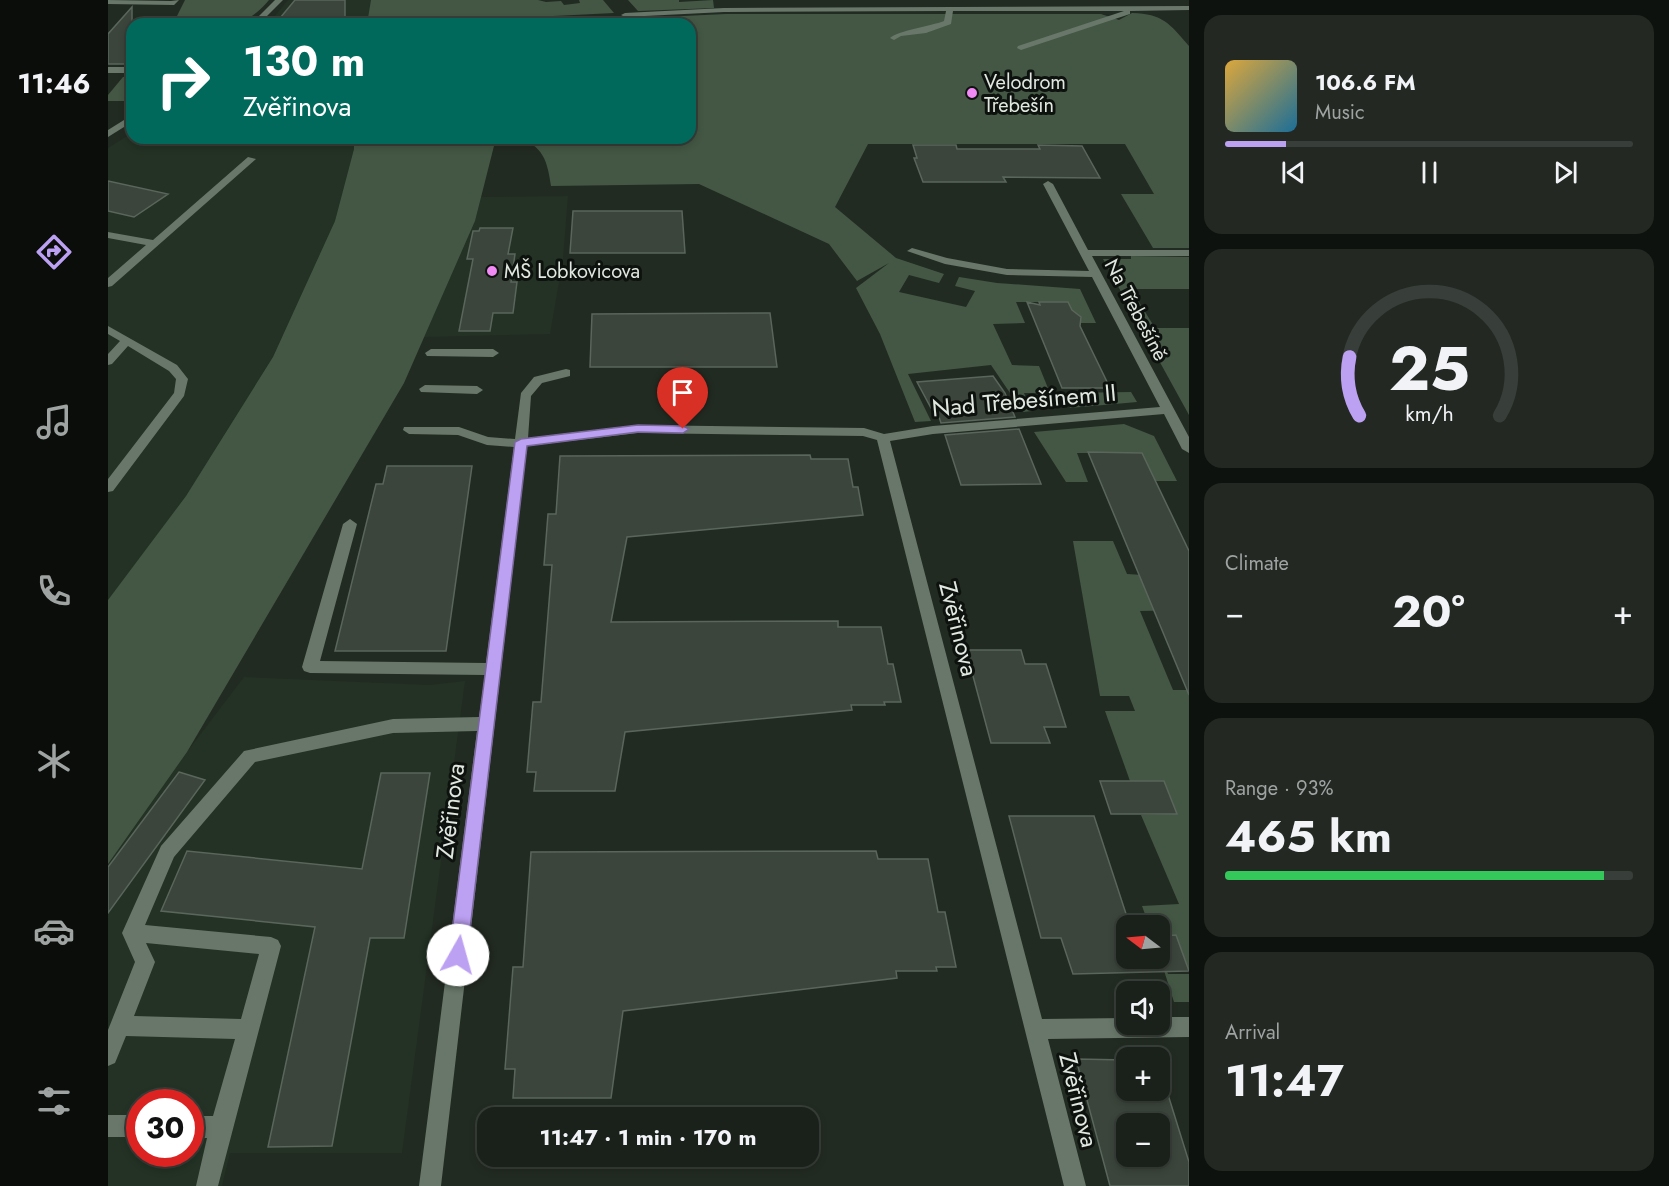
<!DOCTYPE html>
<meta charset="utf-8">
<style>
body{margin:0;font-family:Jost,sans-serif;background:#232823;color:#f1f3f6;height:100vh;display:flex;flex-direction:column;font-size:22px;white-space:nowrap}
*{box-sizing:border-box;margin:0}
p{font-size:20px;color:#9fa3a2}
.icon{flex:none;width:33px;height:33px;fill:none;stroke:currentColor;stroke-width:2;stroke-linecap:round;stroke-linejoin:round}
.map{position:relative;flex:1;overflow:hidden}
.drawer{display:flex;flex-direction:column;gap:15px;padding:15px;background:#0e120e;width:480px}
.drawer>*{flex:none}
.guide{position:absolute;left:18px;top:18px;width:570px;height:126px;border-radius:18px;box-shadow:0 3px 9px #0003,0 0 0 2px #383e39;background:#00695c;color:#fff;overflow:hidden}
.needle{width:39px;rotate:286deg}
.controls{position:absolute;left:1008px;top:915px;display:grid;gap:12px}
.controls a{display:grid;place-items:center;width:54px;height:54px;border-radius:12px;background:#1a201a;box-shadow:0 3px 9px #0003,0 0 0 2px #383e39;font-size:30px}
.speed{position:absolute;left:18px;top:1089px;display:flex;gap:12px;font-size:30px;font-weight:700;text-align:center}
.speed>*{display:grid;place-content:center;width:78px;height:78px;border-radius:50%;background:#1a201a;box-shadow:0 3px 9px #0003,0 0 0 2px #383e39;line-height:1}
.speed .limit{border:9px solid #d22;background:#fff;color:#111}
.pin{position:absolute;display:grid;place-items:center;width:51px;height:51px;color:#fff;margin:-62px -26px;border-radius:50% 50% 50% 0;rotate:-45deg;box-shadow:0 0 6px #0007}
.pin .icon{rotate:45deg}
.me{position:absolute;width:66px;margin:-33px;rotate:7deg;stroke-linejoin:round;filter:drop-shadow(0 0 4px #0008)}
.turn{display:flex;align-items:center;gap:21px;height:126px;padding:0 18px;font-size:27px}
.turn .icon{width:78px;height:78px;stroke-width:2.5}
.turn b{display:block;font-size:42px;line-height:51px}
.big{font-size:45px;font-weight:700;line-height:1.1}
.drawer .tile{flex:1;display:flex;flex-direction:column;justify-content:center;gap:9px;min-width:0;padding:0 21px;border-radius:18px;background:#232823}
.drawer .dial{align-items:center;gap:0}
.dial svg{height:156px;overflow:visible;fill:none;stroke:#383e39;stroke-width:7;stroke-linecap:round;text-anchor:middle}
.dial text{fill:#f1f3f6;stroke:none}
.song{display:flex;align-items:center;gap:18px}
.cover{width:72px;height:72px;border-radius:9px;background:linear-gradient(135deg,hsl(40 70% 55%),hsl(200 70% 35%))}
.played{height:6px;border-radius:3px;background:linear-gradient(90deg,#bca0f2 15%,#383e39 15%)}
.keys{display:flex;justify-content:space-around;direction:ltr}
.heat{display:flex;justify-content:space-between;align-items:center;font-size:33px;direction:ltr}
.charge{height:9px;border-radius:4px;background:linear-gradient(90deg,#34c759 93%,#383e39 0)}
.trip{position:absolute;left:369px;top:1107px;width:342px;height:60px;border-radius:18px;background:#1a201a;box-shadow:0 3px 9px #0003,0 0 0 2px #383e39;font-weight:700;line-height:60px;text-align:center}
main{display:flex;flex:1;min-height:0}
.dock{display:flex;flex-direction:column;width:108px;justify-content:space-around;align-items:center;background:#0a0d0a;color:#9fa3a2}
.dock .icon{width:42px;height:42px}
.dock .selected{color:#bca0f2}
.dock b{font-size:27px;color:#f1f3f6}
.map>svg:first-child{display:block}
</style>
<main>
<nav class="dock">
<b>11:46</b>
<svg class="icon selected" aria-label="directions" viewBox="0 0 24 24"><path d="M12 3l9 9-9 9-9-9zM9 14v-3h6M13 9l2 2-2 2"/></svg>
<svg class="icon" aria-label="music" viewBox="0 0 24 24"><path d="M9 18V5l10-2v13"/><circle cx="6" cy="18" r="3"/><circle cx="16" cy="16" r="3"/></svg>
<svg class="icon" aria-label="phone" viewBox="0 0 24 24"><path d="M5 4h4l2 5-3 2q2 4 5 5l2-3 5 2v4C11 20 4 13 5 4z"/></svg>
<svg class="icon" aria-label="climate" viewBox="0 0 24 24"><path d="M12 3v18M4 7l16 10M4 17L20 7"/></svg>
<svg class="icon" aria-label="car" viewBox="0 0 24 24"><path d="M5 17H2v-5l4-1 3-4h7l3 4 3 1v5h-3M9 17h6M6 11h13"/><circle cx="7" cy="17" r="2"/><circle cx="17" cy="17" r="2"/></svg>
<svg class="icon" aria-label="filters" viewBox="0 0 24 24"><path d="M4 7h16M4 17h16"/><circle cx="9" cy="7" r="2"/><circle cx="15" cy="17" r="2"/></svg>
</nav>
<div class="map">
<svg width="1081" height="1186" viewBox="0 0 1081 1186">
<rect width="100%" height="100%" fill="#222b22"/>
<!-- built -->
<path fill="#233224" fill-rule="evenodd" d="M 180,0 L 272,0 L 269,24 L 160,24 Z
M 24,133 L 24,138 L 241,138 L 246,139 L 246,149 L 227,221 L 165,357 L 78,496 L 0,600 L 0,148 Z
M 460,196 L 455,259 L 442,334 L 316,337 L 367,221 L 373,197 Z
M 136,677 L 322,685 L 357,681 L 294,1153 L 122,1153 L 114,1186 L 0,1186 L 0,864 L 79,752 ZM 32,1102 L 82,1102 L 82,1154 L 32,1154 Z"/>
<!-- green -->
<path fill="#435744" d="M 77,0 L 161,0 C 152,11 141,20 127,24 L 65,24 Z
M 263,0 L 430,0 L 438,2 L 453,1 L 456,5 L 472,3 L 471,0 L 495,0 L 506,13 L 385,19 L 385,24 L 237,24 L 237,20 L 260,18 Z
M 520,0 L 571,0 L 571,2 L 605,0 L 606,8 L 530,11 Z
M 1024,13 C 1055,14 1061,23 1081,46 L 1081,248 L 1045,248 L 1013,194 L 1046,194 L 1017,144 L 760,144 L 727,207 L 788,258 L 836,274 L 831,283 L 801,275 L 791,292 L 858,307 L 867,291 L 847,286 L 851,277 L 889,283 L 972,289 L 988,323 L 970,323 L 960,302 L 908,302 L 917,323 L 885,324 L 904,365 L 931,366 L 942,393 L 916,393 L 924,411 L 915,412 L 883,365 L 800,374 L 823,421 L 807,422 L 772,334 L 748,288 L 781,263 L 749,281 L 721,244 L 591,184 L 443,186 C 439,157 433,141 401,138 L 582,138 L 582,24 L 404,24 L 618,14 L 993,14 L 1011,20 Z
M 15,77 L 24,77 L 24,101 L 0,101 L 0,95 Z
M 246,138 L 388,138 L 367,221 L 296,383 L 79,752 L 0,864 L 0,600 L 78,496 L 165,357 L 227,221 L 246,149 Z
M 1023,256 L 1081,257 L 1081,289 L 1023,289 L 1047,328 L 1081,328 L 1081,415 L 995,259 L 1023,259 Z
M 1023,392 L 1029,402 L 962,408 L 956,393 Z
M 1016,424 L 1046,436 L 1069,481 L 1047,481 L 1034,453 L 969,453 L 980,482 L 958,482 L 926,432 Z
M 965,541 L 1005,541 L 1019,574 L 1035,575 L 1081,610 L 1032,611 L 1065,690 L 1081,690 L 1081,971 L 1068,936 L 1052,936 L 1052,926 L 1041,925 L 1034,906 L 1071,904 L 1033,815 L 1068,814 L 1022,781 L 997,711 L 1027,711 L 1021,696 L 992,696 Z
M 1052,951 L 1060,974 L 1081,974 L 1081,1002 L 1066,1002 L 1052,958 Z"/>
<!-- building -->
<path fill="#3b453b" stroke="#5a655b" stroke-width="1.5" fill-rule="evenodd" d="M 187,0 L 237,0 L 237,24 L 167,24 Z
M 24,7 L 24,64 L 0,64 L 0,34 Z
M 805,145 L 848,145 L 849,149 L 932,149 L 930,145 L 974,146 L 992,178 L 895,177 L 898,182 L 815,182 L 806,158 L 809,158 Z
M 0,181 L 60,194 L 26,217 L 0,211 Z
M 465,211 L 574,211 L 577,253 L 462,253 Z
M 372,228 L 405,228 L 400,254 L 407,254 L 403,282 L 409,282 L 405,313 L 385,313 L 382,331 L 351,331 L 365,259 L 359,259 L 365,231 L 371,231 Z
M 919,302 L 932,305 L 931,302 L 960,302 L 964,310 L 973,317 L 972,326 L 1002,388 L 954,388 Z
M 662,313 L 669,367 L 482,367 L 484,314 Z
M 885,376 L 897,393 L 907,417 L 833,423 L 828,408 L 823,408 L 809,382 Z
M 911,429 L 933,484 L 853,485 L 837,435 Z
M 980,452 L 1034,453 L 1081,551 L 1081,695 Z
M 702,455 L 703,459 L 740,459 L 745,487 L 750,487 L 755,515 L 519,537 L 503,622 L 730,621 L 730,627 L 773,627 L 780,664 L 785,664 L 793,702 L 776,702 L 777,705 L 743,705 L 744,710 L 517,732 L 507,791 L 426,791 L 428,772 L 419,772 L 425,702 L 433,702 L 444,565 L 436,565 L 440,514 L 448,514 L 452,456 Z
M 279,466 L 364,466 L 338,651 L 227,651 L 268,484 L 275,484 Z
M 858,650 L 913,650 L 917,664 L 938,664 L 958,727 L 936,727 L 942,743 L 883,743 Z
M 71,772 L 97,780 L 0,913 L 0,867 Z
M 273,773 L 322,773 L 296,938 L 262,938 L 224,1146 L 160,1147 L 207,927 L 53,911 L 79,851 L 254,869 Z
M 992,781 L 1056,781 L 1069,814 L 1003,814 Z
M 901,816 L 986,816 L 1022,926 L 1018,926 L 1018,958 L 1052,958 L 1052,936 L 1068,935 L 1081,971 L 965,974 L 953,938 L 933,938 Z
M 768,851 L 770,859 L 820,859 L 830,912 L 837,912 L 848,967 L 828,967 L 829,971 L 788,971 L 789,978 L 515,1011 L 503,1098 L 405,1098 L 407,1069 L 397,1069 L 405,967 L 415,967 L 423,852 Z
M 968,1059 L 1018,1060 L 1018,1090 L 1052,1090 L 1052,1084 L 1057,1085 L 1081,1162 L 1081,1186 L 1002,1186 ZM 1018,1124 L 1052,1124 L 1052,1156 L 1018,1156 Z"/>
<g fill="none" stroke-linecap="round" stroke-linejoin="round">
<!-- minor -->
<path fill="#687769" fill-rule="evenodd" d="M 0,0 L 63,1 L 71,0 L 66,5 L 0,4 Z
M 167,0 L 175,0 L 151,24 L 143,24 Z
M 1081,6 L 1081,10 L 1022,11 L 1022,14 L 913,50 L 909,48 L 910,46 L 1016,11 L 845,11 L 843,24 L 818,33 L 793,36 L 786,40 L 782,38 C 789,31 823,26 836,21 L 838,11 L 616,12 L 517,17 L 513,15 L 517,13 L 616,8 Z
M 0,67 L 24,67 L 24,73 L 0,73 Z
M 24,115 L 24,122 L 0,137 L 0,130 Z
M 140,157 L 148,159 L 4,286 L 0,287 L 0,278 L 38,245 L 0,238 L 0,232 L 45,240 Z
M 940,181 L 945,184 L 980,250 L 1081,250 L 1081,256 L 984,256 L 1081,437 L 1081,453 L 1074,449 L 1056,414 L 825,434 L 782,441 L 934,1019 L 1018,1018 L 1018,1024 L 1052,1024 L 1052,1017 L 1081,1017 L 1081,1037 L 940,1039 L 978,1186 L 956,1186 L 769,440 L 755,436 L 530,433 L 419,446 L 333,1186 L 311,1186 L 369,731 L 285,733 L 147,762 L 66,857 L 37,925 L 163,937 L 170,940 L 173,946 L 110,1186 L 88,1186 L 99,1138 L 82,1138 L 82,1116 L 105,1116 L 127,1039 L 18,1036 L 7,1063 L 0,1066 L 0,1030 L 27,962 L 14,933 L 53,846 L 136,751 L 285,719 L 371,717 L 377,675 L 202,673 L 196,671 L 194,667 L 235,524 L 242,519 L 249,524 L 212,661 L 378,663 L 406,447 L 379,445 L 350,435 L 301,434 L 295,430 L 296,427 L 351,427 L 380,437 L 407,439 L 413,393 L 426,377 L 458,369 L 462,370 L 462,376 L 434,383 L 423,396 L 420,438 L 530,425 L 756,428 L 776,434 L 825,426 L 1052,407 L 984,277 L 899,275 L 837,264 L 799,251 L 804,248 L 839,258 L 899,269 L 981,271 L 935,184 ZM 38,943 L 151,954 L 133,1019 L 26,1016 L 47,962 Z
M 0,326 L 69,365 L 80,379 L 76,396 L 5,491 L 0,492 L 0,479 L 66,393 L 68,379 L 61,371 L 20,346 L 4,364 L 0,365 L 0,354 L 12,341 L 0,334 Z
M 323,349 L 385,349 L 391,353 L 385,357 L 319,356 L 317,353 Z
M 317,385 L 369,386 L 375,390 L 369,394 L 313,392 L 311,389 Z
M 0,1115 L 32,1115 L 32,1137 L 0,1137 Z"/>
</g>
<!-- route -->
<path fill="#bca0f2" stroke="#7a689d" stroke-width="1.5" d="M 530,425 L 575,426 L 581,429 L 575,433 L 530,432 L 419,446 L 359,955 L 356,961 L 350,963 L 344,961 L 341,955 L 407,442 L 413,439 Z"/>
<!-- markers -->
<g fill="#f18af4" stroke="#0e120e" stroke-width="2">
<circle cx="864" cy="93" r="6"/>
<circle cx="384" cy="271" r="6"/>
</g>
<g text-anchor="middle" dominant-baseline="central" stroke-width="6" stroke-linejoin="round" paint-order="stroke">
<!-- far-poi labels -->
<g font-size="20" fill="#e1e7e1" stroke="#0e120e" text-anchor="start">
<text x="876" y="82">Velodrom<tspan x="876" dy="23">Třebešín</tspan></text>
<text x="396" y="271">MŠ Lobkovicova</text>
</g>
<!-- far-street labels -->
<g font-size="20" fill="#e1e7e1" stroke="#0e120e">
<text transform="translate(1028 310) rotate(62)">Na Třebešíně</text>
</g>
<!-- street labels -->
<g font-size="24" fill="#e1e7e1" stroke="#0e120e">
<text transform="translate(916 400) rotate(-5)">Nad Třebešínem II</text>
<text transform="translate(851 629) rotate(76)">Zvěřinova</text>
<text transform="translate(342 811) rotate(-83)">Zvěřinova</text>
<text transform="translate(971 1100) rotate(76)">Zvěřinova</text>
</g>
</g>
</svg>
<div class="controls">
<a><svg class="needle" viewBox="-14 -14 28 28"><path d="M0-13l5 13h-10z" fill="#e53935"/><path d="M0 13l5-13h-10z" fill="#9fa3a2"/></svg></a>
<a><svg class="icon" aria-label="sound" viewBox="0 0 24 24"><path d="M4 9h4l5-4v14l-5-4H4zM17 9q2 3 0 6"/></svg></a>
<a>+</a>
<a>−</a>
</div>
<div class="speed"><div class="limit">30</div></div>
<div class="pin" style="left:575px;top:429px;background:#d93025"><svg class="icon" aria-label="arrive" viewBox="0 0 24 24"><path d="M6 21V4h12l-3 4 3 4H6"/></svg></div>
<svg class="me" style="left:350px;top:955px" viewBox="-20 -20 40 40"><circle r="19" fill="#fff"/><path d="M0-13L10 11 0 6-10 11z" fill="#bca0f2"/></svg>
<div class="trip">11:47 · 1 min · 170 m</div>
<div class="guide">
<div class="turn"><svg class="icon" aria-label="right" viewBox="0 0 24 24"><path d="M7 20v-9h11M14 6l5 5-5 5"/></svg><div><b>130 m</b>Zvěřinova</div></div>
</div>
</div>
<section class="drawer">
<div class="tile">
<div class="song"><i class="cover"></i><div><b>106.6 FM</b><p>Music</p></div></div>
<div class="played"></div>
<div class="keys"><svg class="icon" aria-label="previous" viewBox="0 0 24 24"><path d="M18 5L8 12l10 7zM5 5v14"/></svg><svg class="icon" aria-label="pause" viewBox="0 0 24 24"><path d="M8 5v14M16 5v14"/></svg><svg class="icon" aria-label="next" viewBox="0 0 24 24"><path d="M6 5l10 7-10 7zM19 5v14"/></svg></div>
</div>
<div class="tile dial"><svg viewBox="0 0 100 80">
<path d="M14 69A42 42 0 1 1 86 69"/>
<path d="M14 69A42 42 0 0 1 9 39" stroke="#bca0f2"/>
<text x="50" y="56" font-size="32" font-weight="700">25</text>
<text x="50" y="72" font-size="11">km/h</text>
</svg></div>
<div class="tile"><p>Climate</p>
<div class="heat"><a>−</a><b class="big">20°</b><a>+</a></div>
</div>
<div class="tile"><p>Range · 93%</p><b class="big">465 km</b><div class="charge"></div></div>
<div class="tile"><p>Arrival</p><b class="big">11:47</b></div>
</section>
</main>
